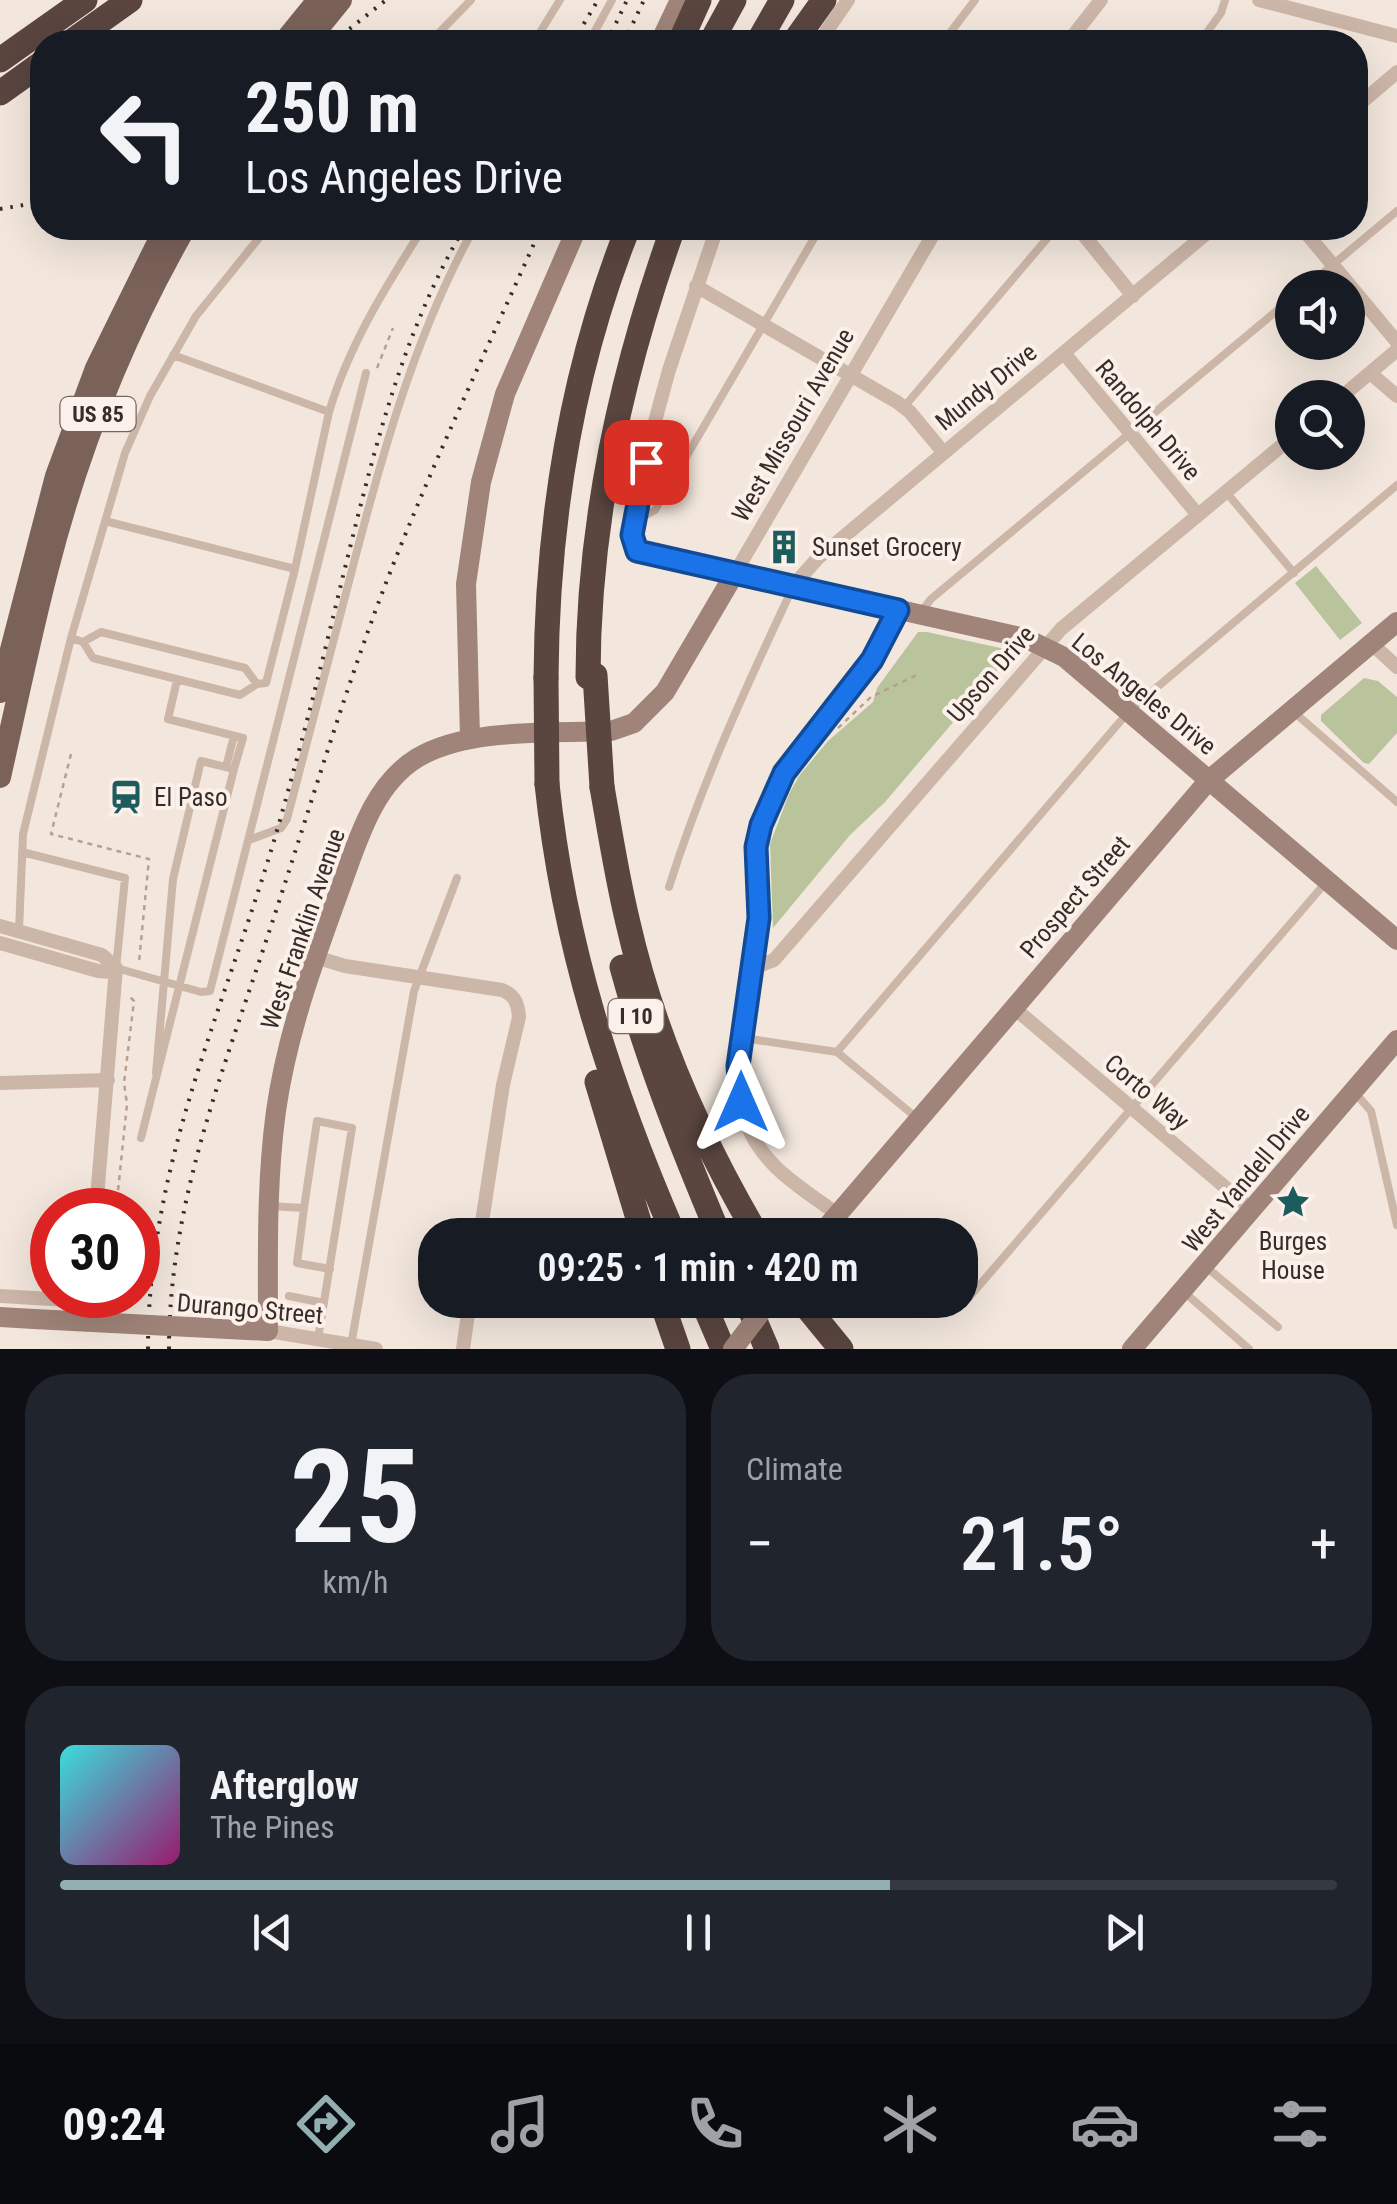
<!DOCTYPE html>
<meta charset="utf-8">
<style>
body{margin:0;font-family:"Roboto Condensed",sans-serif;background:#20242c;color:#f1f3f6;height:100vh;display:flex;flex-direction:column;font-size:38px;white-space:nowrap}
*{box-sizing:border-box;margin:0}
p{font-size:32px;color:#9ea1a6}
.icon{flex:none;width:55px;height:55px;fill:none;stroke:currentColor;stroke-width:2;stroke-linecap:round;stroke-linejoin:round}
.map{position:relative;height:1349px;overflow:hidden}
.panel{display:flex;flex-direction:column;gap:25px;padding:25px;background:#0d0f14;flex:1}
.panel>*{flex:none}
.hud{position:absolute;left:30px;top:30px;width:1338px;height:210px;border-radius:40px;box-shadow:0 10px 40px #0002;background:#171b24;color:#f1f3f6;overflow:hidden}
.controls{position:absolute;left:1275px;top:270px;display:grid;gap:20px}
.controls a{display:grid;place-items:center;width:90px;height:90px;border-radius:50%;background:#171b24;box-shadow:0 10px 40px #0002;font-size:50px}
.speed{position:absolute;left:30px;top:1188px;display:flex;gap:20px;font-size:50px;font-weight:700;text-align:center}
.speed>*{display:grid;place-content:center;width:130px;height:130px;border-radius:50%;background:#171b24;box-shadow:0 10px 40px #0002;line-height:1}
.speed .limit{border:15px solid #d22;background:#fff;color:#111}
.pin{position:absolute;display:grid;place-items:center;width:85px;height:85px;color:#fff;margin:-42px;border-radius:20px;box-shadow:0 5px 15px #0006}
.me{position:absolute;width:110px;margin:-55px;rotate:0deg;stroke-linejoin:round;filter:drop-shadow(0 0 8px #0008)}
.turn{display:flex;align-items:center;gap:35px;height:210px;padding:0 50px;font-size:45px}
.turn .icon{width:130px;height:130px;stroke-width:2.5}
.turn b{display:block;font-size:70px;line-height:85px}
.big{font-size:75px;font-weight:600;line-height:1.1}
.panel .widget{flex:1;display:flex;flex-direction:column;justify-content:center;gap:15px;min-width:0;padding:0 35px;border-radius:40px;background:#20242c}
.panel .dial{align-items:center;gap:0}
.dial b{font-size:130px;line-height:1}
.song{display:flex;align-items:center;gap:30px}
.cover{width:120px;height:120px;border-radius:15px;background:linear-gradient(135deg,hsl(180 70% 55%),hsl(320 70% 35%))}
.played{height:10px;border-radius:5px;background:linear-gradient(90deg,#91afb1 65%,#363941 65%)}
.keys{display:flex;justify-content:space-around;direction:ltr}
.heat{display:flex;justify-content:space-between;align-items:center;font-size:55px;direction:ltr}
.panel .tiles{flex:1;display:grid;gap:25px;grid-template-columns:1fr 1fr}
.widget:last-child{grid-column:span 2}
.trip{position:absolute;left:418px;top:1218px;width:560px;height:100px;border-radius:40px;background:#171b24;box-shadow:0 10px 40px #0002;font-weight:600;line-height:100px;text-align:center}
.tabs{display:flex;height:160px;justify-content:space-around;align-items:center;background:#090b0e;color:#9ea1a6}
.tabs .icon{width:70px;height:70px}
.tabs .on{color:#91afb1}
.tabs b{font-size:45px;color:#f1f3f6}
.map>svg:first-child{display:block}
</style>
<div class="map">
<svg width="1397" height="1349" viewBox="0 0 1397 1349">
<rect width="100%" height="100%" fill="#f3e7dd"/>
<!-- green -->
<path fill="#b9c39c" d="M 1316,566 L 1362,623 L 1340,640 L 1295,583 Z
M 918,632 L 927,632 L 1014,651 L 885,802 L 850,835 L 773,928 L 770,844 L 789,794 L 799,776 L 828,741 L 873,702 L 877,688 Z
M 1364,678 L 1378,681 L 1397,697 L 1397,733 L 1369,764 L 1364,763 L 1321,721 L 1321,715 Z"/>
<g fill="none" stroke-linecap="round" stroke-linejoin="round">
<!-- path -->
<path stroke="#b89f92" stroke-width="2.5" stroke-dasharray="5 5" stroke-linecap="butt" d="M 377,368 L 393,328
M 838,728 L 871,697 L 919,674
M 71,754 L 51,834 L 149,859 L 139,962
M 116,1210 L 127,1104 L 124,1083 L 134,1001 L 128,995"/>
<!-- lane -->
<path stroke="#ccb6a8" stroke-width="8" d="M 430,42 L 471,0
M 534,42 L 560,0
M 589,42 L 612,0
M 943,42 L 975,0
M 1200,42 L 1221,13 L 1225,0
M 1305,288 L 1397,211
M 173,355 L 329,412 C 349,345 386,286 423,228
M 904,407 L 1056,228
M 1226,492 L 1294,573
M 636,515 L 646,515 L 655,510 L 820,228
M 105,521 L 295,569
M 922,611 L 931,599 L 1292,298
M 71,638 L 83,642 L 93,658 L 240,695 L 257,684 L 266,683 L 295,569 L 329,412
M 83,642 L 101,632 L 245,668 L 257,684
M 177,680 L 168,719 L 243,738 L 234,769
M 1295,713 L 1397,802
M 226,767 L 234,736
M 249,840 L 281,828 L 287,819 C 309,736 331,653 352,570 C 383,451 415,335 474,228
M 22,852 L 125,878 L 116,968 L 201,992 L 210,991 L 366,373
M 669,887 C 702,782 746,687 793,587
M 19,931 L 23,834 L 71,638 L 125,453 L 150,396 L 196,316 L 267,228
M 743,1038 L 837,1052 L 918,1119
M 837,1052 L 1130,710 L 1397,485
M 1356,1094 L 1371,1111 L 1397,1225
M 141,1138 L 234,769 L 201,761 L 173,879 L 156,1073
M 269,1206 L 304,1208 L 317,1121 L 352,1128 L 318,1339
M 304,1208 L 297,1263 L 330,1269
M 1205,1266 L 1278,1327
M 1183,1291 L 1249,1349
M 289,1296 L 324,1303
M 965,1302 L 1327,881
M 351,1345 L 414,991 L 457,878"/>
<!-- street -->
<path stroke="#ccb6a8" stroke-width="14" d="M 1259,0 L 1397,36
M 819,42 L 848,0
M 1068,42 L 1101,0
M 1355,108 L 1397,72
M 717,228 L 669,370 L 651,436 L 632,540 L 641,553 L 735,573 L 937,228
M 1078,228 L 1133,296
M 1302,228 L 1397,342
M 696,286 L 897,402 L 910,412 L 943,452
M 1064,353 L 1198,515
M 1370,373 L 1397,396
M 1340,398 L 1397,350
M 793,586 L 817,559 L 1213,228
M 1371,643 L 1397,667
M 0,926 L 102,955 L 116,968
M 0,943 L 98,971 L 110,972 L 116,968
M 315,957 L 345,966 L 502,990 C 515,995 518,1004 519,1017 L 503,1085 L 480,1235
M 754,968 L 774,960 L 1061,629 L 1292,437
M 1013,1007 L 1252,1210
M 0,1083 L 108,1080
M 96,1210 L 116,968
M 837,1214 C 802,1188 763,1167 747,1124 C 724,1064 756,983 759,920 C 760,895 753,868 757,843 C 760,824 768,803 777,786 C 811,723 873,679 898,610
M 0,1296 L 68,1300 L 83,1295
M 268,1331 L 376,1349
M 463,1349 L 470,1300"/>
<!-- secondary -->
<path stroke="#a08479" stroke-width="20" d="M 660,42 L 680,0
M 470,738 L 466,584 L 481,482 L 505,394 L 577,228
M 820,1235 L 1209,780 L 1397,622
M 0,1317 L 34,1319
M 228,1329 L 268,1331 C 268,1258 266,1184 276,1111 C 287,1033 314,960 341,886 C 358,840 373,785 417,758 C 469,727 552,734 611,731 L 634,723 L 665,692 L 735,573 L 1025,638 L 1064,657 L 1397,940
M 1132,1349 L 1397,1040"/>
<!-- primary -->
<path stroke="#7b6259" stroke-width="22" d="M 284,42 L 318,0
M 307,42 L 341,0
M 0,692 L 56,476 L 96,368 L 165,228
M 0,777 C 16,707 30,637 48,568 C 78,450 125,333 185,228"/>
<!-- highway -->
<path stroke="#5a453f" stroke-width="25" d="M 71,42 L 130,0
M 680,42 L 699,0
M 711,42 L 734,0
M 758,42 L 782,0
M 794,42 L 824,0
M 0,60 L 85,0
M 0,93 L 42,63
M 588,677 C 588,522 621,373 673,228
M 546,678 C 547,524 571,371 628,228
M 547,784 C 564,946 610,1087 674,1235
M 602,787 C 610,832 617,878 628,923 C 653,1033 700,1138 757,1235
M 622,967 C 647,1059 682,1147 719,1235
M 597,1082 L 643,1235
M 661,1300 L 678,1349
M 702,1300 L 723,1349
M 746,1300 L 767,1349
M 801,1300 L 841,1349"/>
<!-- rail -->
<path stroke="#392c28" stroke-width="4" stroke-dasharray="2.5 8" stroke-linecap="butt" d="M 333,42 L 386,0
M 573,42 L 598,0
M 607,42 L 627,0
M 624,42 L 644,0
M 0,209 L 42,202
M 148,1349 C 148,1152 235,988 285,802 C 306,727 325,651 343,576 C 373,455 401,335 464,228
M 169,1349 C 169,1203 224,1069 269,932 C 307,818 341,701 384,588 C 431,466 488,347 541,228"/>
<!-- secondary-bridge -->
<path stroke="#a08479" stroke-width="20" d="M 34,1319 L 228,1329
M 733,1349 L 770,1300"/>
<!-- highway-bridge -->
<path stroke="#5a453f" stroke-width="25" d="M 595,675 L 602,787
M 546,678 L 547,784"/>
</g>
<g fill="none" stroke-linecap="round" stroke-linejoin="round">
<!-- route casing -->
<g stroke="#114b97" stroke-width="25">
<path id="route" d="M 646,462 L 632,535 L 637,551 L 898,610 L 872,660 L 784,773 L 761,825 L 756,847 L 759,918 L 738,1066 L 741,1102"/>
</g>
<!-- route -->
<use href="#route" stroke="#1a73e8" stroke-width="18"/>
</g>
<!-- icons -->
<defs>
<g id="building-bare" transform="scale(2.7)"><path d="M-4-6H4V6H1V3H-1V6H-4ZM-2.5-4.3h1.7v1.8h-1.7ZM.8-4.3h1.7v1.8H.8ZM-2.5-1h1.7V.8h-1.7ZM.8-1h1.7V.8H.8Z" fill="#1c5c5c" stroke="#fbf1ea" stroke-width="2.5" paint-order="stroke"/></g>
<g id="station-bare" transform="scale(2.7)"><path d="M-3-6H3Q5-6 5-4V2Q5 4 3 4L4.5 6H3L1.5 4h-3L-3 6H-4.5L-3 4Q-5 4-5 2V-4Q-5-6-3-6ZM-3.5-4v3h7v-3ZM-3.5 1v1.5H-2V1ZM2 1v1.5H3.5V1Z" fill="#1c5c5c" stroke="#fbf1ea" stroke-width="2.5" paint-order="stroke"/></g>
<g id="sight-bare" transform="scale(2.7)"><path d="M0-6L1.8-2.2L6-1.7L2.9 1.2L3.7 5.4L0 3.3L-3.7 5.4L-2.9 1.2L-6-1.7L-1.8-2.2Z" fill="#1c5c5c" stroke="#fbf1ea" stroke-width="2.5" paint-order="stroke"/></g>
</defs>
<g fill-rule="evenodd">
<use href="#building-bare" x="784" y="547"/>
<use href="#station-bare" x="126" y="797"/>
<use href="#sight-bare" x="1293" y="1202"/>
</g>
<g text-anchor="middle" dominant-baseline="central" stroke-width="8" stroke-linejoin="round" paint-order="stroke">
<!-- shield labels -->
<g fill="#fbf1ea" stroke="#736762" stroke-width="2.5">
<rect x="60.5" y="397" width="75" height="34" rx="8"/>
<rect x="608.5" y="999" width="55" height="34" rx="8"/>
</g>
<g font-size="22" font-weight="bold" fill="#392c28">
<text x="98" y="414">US 85</text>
<text x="636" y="1016">I 10</text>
</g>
<!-- street labels -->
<g font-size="25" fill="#392c28" stroke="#fbf1ea">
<text transform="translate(986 387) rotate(-39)">Mundy Drive</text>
<text transform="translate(1148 420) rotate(50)">Randolph Drive</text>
<text transform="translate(793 425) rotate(-60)">West Missouri Avenue</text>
<text transform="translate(991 674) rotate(-49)">Upson Drive</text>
<text transform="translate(1144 694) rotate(39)">Los Angeles Drive</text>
<text transform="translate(1075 897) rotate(-49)">Prospect Street</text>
<text transform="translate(303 929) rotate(-71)">West Franklin Avenue</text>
<text transform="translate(1147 1092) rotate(40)">Corto Way</text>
<text transform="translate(1246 1179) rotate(-50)">West Yandell Drive</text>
<text transform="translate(250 1309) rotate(5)">Durango Street</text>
</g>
<!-- poi labels -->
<g font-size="25" fill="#392c28" stroke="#fbf1ea" text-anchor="start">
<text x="812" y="547">Sunset Grocery</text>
<text x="154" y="797">El Paso</text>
<text x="1293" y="1241" text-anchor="middle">Burges<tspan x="1293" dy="29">House</tspan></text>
</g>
</g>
</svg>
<div class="controls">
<a><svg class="icon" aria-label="sound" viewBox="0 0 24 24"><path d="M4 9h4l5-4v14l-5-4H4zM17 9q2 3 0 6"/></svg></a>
<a><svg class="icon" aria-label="search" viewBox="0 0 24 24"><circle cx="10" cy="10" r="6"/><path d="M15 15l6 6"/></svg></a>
</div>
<div class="speed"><div class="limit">30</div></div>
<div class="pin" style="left:646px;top:462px;background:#d93025"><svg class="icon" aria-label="arrive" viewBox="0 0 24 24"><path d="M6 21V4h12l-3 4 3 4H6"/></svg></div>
<svg class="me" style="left:741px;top:1102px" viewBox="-20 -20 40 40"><path d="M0-17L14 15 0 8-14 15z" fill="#1a73e8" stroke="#fff" stroke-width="4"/></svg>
<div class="trip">09:25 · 1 min · 420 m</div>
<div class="hud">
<div class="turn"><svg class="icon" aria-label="left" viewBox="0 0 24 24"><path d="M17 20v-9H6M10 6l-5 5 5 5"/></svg><div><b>250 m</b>Los Angeles Drive</div></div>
</div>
</div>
<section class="panel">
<div class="tiles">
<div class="widget dial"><b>25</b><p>km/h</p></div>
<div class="widget"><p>Climate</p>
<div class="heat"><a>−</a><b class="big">21.5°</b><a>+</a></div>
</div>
<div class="widget">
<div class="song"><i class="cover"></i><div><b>Afterglow</b><p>The Pines</p></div></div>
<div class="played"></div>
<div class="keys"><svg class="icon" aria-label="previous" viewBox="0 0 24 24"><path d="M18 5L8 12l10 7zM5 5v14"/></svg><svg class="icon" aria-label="pause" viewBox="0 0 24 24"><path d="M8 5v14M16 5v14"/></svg><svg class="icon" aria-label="next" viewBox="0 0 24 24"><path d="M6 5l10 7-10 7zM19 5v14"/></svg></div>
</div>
</div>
</section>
<nav class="tabs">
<b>09:24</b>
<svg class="icon on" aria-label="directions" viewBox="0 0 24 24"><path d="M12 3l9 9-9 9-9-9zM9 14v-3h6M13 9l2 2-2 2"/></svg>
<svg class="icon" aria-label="music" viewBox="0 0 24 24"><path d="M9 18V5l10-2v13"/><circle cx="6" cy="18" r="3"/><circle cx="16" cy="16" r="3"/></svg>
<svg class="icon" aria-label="phone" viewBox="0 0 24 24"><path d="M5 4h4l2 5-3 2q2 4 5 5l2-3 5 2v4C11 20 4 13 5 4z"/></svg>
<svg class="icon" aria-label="climate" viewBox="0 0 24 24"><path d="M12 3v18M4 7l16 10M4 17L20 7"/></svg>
<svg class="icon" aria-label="car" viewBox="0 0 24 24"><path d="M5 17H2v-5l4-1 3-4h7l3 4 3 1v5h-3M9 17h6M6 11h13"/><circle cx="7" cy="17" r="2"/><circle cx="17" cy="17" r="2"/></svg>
<svg class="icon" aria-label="filters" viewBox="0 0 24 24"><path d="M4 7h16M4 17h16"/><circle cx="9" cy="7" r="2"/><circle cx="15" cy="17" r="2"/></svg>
</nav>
